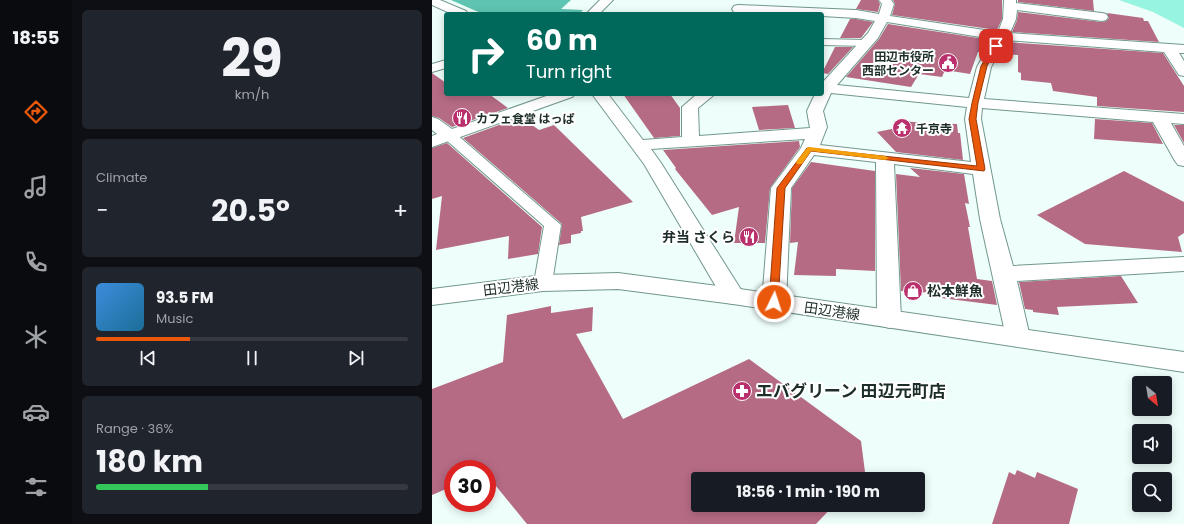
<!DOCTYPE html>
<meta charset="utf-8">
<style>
body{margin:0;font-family:Poppins,"Noto Sans JP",sans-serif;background:#20242c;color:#f1f3f6;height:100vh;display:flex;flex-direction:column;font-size:15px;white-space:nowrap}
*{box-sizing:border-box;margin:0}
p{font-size:13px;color:#9ea1a6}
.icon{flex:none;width:22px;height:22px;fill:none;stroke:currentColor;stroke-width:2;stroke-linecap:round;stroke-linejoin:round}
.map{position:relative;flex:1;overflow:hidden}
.side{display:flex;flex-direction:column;gap:10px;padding:10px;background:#0d0f14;width:360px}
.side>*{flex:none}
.top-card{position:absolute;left:12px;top:12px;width:380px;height:84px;border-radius:4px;box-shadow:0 2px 10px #0003;background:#00695c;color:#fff;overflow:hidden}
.needle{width:26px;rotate:150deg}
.buttons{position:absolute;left:700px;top:376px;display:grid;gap:8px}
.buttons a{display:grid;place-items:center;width:40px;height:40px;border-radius:4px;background:#171b24;box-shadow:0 2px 10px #0003;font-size:20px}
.speed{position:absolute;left:12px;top:460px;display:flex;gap:8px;font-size:20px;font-weight:700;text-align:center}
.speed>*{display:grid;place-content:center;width:52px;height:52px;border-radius:50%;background:#171b24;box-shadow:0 2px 10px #0003;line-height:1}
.speed .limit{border:6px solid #d22;background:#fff;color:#111}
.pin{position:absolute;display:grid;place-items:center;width:34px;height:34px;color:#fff;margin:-17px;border-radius:8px;box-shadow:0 2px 6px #0006}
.me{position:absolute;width:44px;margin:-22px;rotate:4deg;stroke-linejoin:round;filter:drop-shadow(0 0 3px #0008)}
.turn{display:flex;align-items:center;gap:14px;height:84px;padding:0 16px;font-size:18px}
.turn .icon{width:52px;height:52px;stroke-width:2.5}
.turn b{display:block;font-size:28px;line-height:34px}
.big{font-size:30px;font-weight:700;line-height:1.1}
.side .widget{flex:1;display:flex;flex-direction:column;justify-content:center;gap:6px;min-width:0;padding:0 14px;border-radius:6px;background:#20242c}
.side .dial{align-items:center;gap:0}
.dial b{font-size:52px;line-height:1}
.song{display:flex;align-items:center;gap:12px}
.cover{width:48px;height:48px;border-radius:6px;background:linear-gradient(135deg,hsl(210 70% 55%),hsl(200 70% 35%))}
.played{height:4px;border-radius:2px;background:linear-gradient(90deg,#ea580c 30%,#363941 30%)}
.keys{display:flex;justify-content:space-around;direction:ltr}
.heat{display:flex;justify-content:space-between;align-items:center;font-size:22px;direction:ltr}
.charge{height:6px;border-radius:3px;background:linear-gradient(90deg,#34c759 36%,#363941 0)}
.trip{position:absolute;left:259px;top:472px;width:234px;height:40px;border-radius:4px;background:#171b24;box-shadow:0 2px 10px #0003;font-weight:700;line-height:40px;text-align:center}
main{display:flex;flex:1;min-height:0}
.tabs{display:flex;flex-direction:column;width:72px;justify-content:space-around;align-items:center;background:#090b0e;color:#9ea1a6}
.tabs .icon{width:28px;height:28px}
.tabs .selected{color:#ea580c}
.tabs b{font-size:18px;color:#f1f3f6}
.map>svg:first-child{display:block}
</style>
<main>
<nav class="tabs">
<b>18:55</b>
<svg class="icon selected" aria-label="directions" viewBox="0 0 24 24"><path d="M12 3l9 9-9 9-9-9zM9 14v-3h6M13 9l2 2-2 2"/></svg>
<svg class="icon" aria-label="music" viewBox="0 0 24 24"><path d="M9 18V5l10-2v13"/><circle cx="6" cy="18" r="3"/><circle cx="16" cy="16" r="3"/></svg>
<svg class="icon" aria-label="phone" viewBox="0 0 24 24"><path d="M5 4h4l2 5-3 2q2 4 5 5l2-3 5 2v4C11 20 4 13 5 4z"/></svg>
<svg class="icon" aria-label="climate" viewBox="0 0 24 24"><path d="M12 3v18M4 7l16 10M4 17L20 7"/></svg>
<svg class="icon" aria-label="car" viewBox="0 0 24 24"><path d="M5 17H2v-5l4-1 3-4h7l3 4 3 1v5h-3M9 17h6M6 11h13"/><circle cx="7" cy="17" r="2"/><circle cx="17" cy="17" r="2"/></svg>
<svg class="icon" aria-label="filters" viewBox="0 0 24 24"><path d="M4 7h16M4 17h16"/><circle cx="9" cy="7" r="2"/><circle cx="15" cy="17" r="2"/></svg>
</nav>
<section class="side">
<div class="widget dial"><b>29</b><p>km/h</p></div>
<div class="widget"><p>Climate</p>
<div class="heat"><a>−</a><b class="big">20.5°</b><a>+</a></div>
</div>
<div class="widget">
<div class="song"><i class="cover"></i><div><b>93.5 FM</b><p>Music</p></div></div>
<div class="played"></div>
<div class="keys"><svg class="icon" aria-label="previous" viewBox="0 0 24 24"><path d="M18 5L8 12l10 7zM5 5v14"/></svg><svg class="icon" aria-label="pause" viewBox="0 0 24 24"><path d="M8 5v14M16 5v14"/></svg><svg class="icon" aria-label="next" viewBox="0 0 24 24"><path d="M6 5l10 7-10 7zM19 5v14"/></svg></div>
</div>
<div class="widget"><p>Range · 36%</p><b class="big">180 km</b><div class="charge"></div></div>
</section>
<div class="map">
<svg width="752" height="524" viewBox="0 0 752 524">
<rect width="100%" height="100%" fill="#eefefa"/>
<!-- green -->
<path fill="#97f4e1" d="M 687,0 L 752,0 L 752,28 L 721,12 Z"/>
<!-- water -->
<path fill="#5fc5b2" d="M 19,0 L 139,0 L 129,9 L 151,10 L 147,14 L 51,14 Z"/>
<!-- building -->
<path fill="#b56b84" d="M 429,0 L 446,0 L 448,4 L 446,12 L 424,9 Z
M 461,0 L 570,0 L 570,19 L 565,30 L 460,15 L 463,4 Z
M 586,0 L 661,0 L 662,11 L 586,2 Z
M 586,12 L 670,22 L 674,21 L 677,18 L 675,13 L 711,18 L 712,21 L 716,21 L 727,42 L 580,32 L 585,20 Z
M 418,19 L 424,19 L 441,22 L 429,38 L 408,38 Z
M 456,24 L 559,40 L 552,52 L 546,52 L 538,74 L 513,70 L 510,77 L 487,74 L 479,87 L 414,77 L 447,39 Z
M 575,42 L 731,53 L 752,86 L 752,112 L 665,106 L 665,97 L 621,91 L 619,83 L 589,80 L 589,73 L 586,72 L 586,55 L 568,54 Z
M 403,47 L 421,47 L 396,74 L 390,73 Z
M 0,73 L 14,83 L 14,94 L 57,94 L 76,108 L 20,127 L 7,118 L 0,116 Z
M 191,94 L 238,94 L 248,108 L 248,136 L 222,138 Z
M 356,105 L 363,128 L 327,130 L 320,107 Z
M 89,117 L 107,130 L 122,125 L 201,202 L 149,217 L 151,231 L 149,231 L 149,233 L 139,235 L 139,243 L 127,245 L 130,224 L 31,138 Z
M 663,119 L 720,123 L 731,144 L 662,139 Z
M 462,121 L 525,124 L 526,133 L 528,133 L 531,160 L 464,152 L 445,132 L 469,127 Z
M 742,125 L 752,125 L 752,143 Z
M 367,141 L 368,147 L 338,188 L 333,243 L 302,243 L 307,207 L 280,215 L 243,169 L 244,168 L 231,150 Z
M 15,143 L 110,227 L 106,254 L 76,259 L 77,236 L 4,250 L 10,196 L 0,199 L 0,148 Z
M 379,162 L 443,171 L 443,271 L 404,269 L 404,276 L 362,275 L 366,242 L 358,243 L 360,188 Z
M 478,168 L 532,174 L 537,204 L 533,203 L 538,227 L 536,227 L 545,279 L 560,281 L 565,305 L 501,297 L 502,293 L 469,291 L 464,174 L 488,177 Z
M 692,171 L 752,202 L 752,233 L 746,237 L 750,252 L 653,244 L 605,215 Z
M 689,276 L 706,303 L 625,307 L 627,315 L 601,312 L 601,310 L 593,309 L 587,282 Z
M 119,306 L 119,313 L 161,307 L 160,331 L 144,334 L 191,419 L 317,359 L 429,441 L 433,472 L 427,479 L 266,479 L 266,505 L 402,505 L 384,524 L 95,524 L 55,475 L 55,469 L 21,469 L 21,486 L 0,495 L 0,389 L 71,362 L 75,315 Z
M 585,470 L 603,478 L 605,472 L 646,489 L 637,524 L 560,524 L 577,472 L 583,475 Z"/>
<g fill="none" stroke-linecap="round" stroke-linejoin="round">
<!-- service casing -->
<g stroke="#72978f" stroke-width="2">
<path id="service" d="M 390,39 L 434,40 L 439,43 L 434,46 L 390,45 Z
M 18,132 L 23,133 L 129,225 L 120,283 L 118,287 L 111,289 L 104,287 L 102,283 L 112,226 L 13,139 L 11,136 L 13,133 Z"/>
</g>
<!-- minor casing -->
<g stroke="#72978f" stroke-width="2">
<path id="minor" d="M 0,0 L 8,0 L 34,11 L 36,14 L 20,14 L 0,5 Z
M 168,0 L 181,0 L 167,14 L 154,14 Z
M 447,0 L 459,0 L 462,4 L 458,16 L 566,32 L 571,19 L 572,0 L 584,0 L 584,3 L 670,13 L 674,14 L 676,17 L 674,20 L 670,21 L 585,10 L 584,19 L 578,33 L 752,45 L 752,53 L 747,53 L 752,61 L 752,76 L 747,75 L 732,52 L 574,40 L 559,67 L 552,99 L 752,114 L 752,124 L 739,123 L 752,146 L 752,166 L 746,165 L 743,161 L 721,122 L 550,108 L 549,119 L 568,219 L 581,266 L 752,257 L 752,271 L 585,281 L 598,337 L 595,343 L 586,346 L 577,343 L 574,337 L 548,219 L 541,174 L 462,164 L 469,319 L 466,325 L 457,328 L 448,325 L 445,319 L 444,162 L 382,155 L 359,188 L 354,302 L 350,308 L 342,310 L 334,308 L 330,302 L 339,188 L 369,148 L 373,139 L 219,149 L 229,163 L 313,296 L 309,302 L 301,304 L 293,302 L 212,164 L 160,94 L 176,94 L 211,140 L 250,137 L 250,107 L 265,94 L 283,94 L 266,108 L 267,136 L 378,128 L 375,111 L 383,94 L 390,94 L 390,83 L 436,33 L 443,21 L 424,18 L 390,16 L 390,14 L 306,13 L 302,12 L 300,9 L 302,6 L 306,5 L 424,10 L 447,14 L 450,4 ZM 455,22 L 561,39 L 545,67 L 537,98 L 405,85 L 446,38 ZM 399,93 L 535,107 L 533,119 L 539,162 L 388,145 L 395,127 L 391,111 Z
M 14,60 L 14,68 L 0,72 L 0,64 Z
M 120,94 L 143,94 L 140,97 L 0,147 L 0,136 L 5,134 L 0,130 L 0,117 L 6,119 L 20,129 Z"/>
</g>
<!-- secondary casing -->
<g stroke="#72978f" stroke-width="2">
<path id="secondary" d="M 186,273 L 301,288 L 752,352 L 752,372 L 301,304 L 186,289 L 111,291 L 0,305 L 0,289 L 111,275 Z"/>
</g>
<!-- service -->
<use href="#service" fill="#fff" fill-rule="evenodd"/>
<!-- minor -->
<use href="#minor" fill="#fff" fill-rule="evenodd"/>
<!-- secondary -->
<use href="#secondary" fill="#fff" fill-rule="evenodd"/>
</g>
<!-- route -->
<path fill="#ea580c" stroke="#983908" d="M 564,44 L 566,46 L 555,66 L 546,103 L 544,119 L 553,169 L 552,171 L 379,151 L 353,188 L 346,302 L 342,306 L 338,305 L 337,302 L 345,188 L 375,148 L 545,166 L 537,119 L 540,103 L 549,66 L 561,46 Z"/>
<!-- slow -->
<path fill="#f59e0b" d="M 377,147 L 453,156 L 457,158 L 453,160 L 379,151 L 370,164 L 365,164 L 364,162 L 375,148 Z"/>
<!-- icons -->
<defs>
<g id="civic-disc" transform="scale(1)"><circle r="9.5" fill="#ba306c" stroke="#fff"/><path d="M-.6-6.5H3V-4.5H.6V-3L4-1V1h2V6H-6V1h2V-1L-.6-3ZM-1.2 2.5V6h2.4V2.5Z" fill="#fff"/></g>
<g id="restaurant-disc" transform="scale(1)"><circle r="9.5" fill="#ba306c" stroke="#fff"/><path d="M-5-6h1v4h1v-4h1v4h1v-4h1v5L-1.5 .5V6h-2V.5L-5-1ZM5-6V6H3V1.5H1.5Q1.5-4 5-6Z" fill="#fff"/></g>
<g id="temple-disc" transform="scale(1)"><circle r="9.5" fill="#ba306c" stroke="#fff"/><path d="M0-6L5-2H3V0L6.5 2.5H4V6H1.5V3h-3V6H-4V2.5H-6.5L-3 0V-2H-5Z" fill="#fff"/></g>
<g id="shop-disc" transform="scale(1)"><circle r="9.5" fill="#ba306c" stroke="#fff"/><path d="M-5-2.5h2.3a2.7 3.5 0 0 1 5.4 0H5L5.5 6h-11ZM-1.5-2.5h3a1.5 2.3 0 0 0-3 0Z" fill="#fff"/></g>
<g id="pharmacy-disc" transform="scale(1)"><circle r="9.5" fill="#ba306c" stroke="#fff"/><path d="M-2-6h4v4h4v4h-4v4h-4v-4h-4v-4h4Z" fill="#fff"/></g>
</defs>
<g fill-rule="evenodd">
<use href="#civic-disc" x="516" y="63"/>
<use href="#restaurant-disc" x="30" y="118"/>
<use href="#temple-disc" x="470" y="128"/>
<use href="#restaurant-disc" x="317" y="237"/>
<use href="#shop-disc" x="481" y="291"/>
<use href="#pharmacy-disc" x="310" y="391"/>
</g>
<g text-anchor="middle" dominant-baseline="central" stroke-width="4" stroke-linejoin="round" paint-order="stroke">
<!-- far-poi labels -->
<g font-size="12" font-weight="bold" fill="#1d2d29" stroke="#fff" text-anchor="start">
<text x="502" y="56" text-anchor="end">田辺市役所<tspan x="502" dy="14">西部センター</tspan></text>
<text x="44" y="118">カフェ食堂 はっぱ</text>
<text x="484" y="128">千京寺</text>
</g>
<!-- poi labels -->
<g font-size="14" font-weight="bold" fill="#1d2d29" stroke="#fff" text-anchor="end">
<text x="303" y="237">弁当 さくら</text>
<text x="495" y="291" text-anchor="start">松本鮮魚</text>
</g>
<!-- street labels -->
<g font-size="14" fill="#1d2d29" stroke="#fff">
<text transform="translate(79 287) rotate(-7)">田辺港線</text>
<text transform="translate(400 311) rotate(8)">田辺港線</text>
</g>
<!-- near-poi labels -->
<g font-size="17" font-weight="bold" fill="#1d2d29" stroke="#fff" text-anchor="start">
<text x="324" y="391">エバグリーン 田辺元町店</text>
</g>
</g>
</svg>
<div class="buttons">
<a><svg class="needle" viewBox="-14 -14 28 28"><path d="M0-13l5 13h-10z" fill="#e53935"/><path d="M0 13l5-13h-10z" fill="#9ea1a6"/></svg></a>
<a><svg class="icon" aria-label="sound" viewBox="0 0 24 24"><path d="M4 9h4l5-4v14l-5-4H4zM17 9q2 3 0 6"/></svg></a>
<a><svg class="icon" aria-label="search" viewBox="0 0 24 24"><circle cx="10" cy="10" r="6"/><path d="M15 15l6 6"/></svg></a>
</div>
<div class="speed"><div class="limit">30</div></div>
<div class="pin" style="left:564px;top:46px;background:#d93025"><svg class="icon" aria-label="arrive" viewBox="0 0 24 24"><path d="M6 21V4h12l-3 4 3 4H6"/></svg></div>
<svg class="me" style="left:342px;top:302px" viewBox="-20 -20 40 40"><circle r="17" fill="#ea580c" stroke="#fff" stroke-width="3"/><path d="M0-11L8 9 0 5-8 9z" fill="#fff"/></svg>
<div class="trip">18:56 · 1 min · 190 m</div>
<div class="top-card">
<div class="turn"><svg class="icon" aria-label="right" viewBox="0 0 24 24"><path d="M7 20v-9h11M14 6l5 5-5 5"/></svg><div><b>60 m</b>Turn right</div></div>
</div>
</div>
</main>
